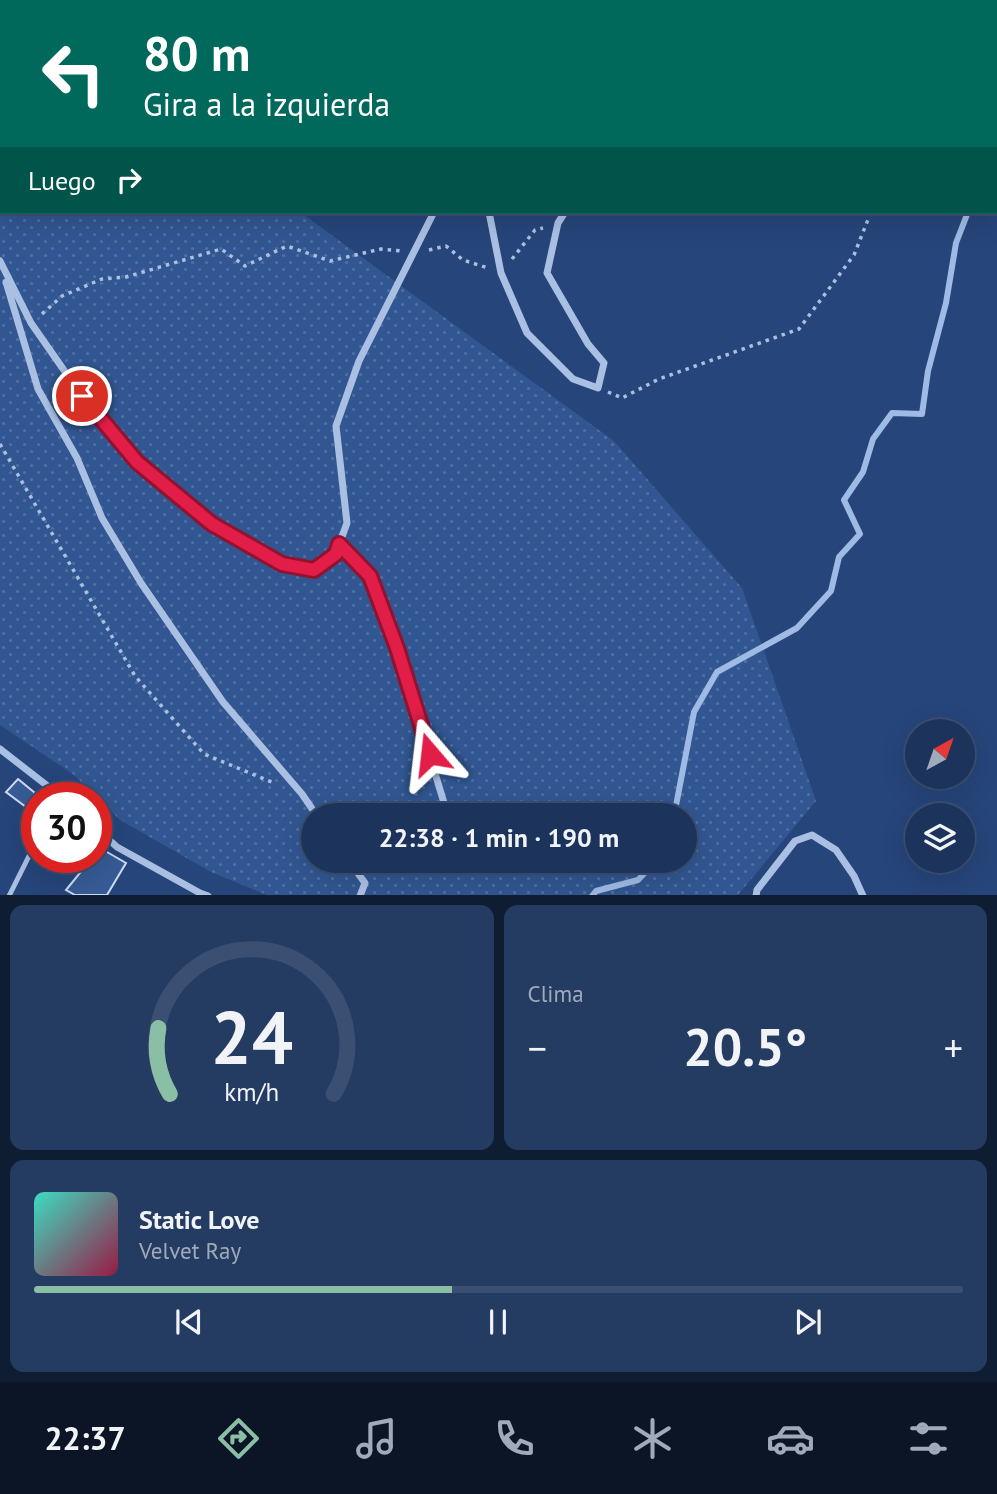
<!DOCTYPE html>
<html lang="es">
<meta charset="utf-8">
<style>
body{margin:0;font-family:"PT Sans",sans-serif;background:#253c62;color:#f1f3f6;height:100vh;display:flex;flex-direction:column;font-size:26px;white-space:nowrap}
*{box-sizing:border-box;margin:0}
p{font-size:23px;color:#a0aabb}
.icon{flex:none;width:38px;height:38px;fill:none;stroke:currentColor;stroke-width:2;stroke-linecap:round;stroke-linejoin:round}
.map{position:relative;height:895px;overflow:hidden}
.details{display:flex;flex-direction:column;gap:10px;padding:10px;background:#0f1d33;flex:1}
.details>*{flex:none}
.top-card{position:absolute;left:0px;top:0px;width:998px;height:214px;box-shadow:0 7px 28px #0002,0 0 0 2px #3a4f72;background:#00695c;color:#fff;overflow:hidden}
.needle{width:46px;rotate:40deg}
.tools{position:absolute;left:905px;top:719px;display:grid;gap:14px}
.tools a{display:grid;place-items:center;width:70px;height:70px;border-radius:50%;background:#1c345c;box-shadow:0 7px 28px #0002,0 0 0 2px #3a4f72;font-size:35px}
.speed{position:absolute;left:21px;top:782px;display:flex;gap:14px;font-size:35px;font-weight:700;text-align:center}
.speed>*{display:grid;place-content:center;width:91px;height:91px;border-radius:50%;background:#1c345c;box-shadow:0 7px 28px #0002,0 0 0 2px #3a4f72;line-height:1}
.speed .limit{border:10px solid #d22;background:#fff;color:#111}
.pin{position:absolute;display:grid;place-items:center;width:60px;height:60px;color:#fff;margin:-30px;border:4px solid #fff;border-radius:50%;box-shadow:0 2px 7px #0007}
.me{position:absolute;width:77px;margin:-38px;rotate:343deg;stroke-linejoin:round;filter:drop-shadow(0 0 5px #0008)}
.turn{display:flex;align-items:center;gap:24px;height:147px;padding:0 28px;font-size:32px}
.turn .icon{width:91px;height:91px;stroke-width:2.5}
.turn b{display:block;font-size:49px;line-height:60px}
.then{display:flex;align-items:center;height:66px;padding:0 28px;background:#0003;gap:14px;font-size:26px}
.big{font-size:52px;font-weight:700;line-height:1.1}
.details .card{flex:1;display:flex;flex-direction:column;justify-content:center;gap:10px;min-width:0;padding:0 24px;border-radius:14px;background:#253c62}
.details .dial{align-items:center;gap:0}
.dial svg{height:182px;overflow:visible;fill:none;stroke:#3a4f72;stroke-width:7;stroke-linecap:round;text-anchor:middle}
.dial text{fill:#f1f3f6;stroke:none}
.song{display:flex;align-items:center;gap:21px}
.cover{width:84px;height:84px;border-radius:10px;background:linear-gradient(135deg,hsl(170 70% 55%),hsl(340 70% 35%))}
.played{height:7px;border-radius:4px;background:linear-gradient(90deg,#8abfa5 45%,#3a4f72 45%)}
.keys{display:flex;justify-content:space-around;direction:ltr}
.heat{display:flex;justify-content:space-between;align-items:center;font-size:38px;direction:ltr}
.details .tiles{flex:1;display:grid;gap:10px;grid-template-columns:1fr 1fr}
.card:last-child{grid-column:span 2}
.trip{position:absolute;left:301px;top:803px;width:396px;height:70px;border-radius:35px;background:#1c345c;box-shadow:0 7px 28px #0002,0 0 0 2px #3a4f72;font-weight:700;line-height:70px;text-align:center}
.tab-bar{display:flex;height:112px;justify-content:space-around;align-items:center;background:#0b1525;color:#a0aabb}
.tab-bar .icon{width:49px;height:49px}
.tab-bar .on{color:#8abfa5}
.tab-bar b{font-size:32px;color:#f1f3f6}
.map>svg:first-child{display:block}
</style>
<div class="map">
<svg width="997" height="896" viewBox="0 0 997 896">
<defs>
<pattern id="grass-dots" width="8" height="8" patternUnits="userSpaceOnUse" patternTransform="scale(1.75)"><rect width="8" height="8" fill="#315691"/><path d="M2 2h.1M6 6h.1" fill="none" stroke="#506fa2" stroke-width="1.8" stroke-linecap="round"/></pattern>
</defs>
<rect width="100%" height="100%" fill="#26457a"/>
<!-- grass -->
<path fill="url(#grass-dots)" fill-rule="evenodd" d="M 0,38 L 2,212 L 300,212 L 614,441 L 742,588 L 816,801 L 738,895 L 267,895 L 211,872 L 120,820 L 74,775 L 0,725 ZM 313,816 L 684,816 L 684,861 L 313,861 Z"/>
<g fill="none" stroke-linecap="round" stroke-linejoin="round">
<!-- stream -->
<path stroke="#9fbae4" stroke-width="6" d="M 358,2 L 360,0
M 0,67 L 2,65
M 996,114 L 997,114
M 674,816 L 694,712 L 717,672 L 797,628 L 831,591 L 839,557 L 860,534 L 844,500 L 863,472 L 873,439 L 892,413 L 922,414 L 928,371 L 946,303 L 956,243 L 968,212
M 592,896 L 596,891 L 638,880 L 656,861"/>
</g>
<!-- building -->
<path fill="#375b96" stroke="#ccdbf3" stroke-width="2" d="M 18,779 L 35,793 L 26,807 L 6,792 Z
M 100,848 L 126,863 L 107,895 L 75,895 L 66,890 L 92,858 L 96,858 L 96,852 Z"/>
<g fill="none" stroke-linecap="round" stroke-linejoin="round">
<!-- path -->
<path stroke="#aac0e3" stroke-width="3.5" stroke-dasharray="3.5 5" stroke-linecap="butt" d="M 996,3 L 997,2
M 429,250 L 446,246 L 463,260 L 488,268
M 512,259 L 535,230 L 543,228
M 42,314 L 62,296 L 102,279 L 126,277 L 221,249 L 245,266 L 287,246 L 330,261 L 381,249 L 401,251
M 608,392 L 622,398 L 659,379 L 799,329 L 854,255 L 871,212
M 0,444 L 135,676 L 204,754 L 274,783"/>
<!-- lane -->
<path stroke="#aac0e3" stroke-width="5" d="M 9,896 L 37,840"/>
<!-- street -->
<path stroke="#aac0e3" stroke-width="7" d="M 683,2 L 685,0
M 0,21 L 2,20
M 0,132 L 2,125
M 489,212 L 501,273 L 527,333 L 573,379 L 598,388 L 604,363 L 588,344 L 547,273 L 558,223 L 565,212
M 0,261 L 31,323 L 82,396 L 137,462 L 212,524 L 282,564 L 314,570 L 336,553 L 347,523 L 336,426 L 359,361 L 434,212
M 6,282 L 38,389 L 77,458 L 102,518 L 141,583 L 223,702 L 302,794 L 317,816
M 339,544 L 371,576 L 397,648 L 448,816
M 0,749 L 63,798
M 96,828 L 117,847 L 200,893 L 208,896
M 349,861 L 365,883 L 360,896
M 356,871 L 384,861
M 756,896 L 757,890 L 795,841 L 812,835 L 836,850 L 854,876 L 863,896"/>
</g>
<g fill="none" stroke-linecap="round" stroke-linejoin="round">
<!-- route casing -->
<g stroke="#92132f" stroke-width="18">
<path id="route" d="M 82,396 L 137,462 L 212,524 L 282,564 L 314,570 L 336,554 L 339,544 L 370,576 L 397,648 L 430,754"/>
</g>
<!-- route -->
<use href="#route" stroke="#e11d48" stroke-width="12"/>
</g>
</svg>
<div class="tools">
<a><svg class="needle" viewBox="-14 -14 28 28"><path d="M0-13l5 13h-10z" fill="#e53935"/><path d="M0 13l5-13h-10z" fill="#a0aabb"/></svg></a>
<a><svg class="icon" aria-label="layers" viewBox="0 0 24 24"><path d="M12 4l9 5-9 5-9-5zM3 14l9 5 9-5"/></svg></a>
</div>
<div class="speed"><div class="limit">30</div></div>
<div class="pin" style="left:82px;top:396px;background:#d93025"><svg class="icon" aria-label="arrive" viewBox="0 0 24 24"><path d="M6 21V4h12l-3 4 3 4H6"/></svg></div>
<svg class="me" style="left:430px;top:754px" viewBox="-20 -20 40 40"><path d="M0-17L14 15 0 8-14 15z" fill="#e11d48" stroke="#fff" stroke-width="4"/></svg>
<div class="trip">22:38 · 1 min · 190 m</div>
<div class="top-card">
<div class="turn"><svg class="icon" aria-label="left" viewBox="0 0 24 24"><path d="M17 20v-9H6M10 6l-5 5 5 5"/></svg><div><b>80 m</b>Gira a la izquierda</div></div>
<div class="then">Luego<svg class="icon" aria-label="right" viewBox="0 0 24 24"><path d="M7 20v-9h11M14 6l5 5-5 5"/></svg></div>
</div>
</div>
<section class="details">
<div class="tiles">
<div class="card dial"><svg viewBox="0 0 100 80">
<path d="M14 69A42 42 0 1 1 86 69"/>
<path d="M14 69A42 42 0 0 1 9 40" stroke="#8abfa5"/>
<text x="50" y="56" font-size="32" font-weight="700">24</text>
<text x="50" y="72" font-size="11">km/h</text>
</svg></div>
<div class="card"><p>Clima</p>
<div class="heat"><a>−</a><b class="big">20.5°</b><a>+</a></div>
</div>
<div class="card">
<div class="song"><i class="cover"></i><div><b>Static Love</b><p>Velvet Ray</p></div></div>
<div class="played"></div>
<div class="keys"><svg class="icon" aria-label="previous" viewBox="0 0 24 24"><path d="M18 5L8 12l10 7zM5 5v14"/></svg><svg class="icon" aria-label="pause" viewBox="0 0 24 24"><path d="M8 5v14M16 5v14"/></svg><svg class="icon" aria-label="next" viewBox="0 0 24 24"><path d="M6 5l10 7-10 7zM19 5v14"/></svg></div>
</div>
</div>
</section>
<nav class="tab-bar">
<b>22:37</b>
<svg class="icon on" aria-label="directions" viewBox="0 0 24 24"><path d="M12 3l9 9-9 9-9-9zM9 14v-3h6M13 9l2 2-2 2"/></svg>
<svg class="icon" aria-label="music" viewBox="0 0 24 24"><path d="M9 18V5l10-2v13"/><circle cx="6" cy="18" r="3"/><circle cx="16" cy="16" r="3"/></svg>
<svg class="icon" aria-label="phone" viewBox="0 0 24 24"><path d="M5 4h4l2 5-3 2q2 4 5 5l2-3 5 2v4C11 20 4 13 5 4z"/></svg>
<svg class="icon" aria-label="climate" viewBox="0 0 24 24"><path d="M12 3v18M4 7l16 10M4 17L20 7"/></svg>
<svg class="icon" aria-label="car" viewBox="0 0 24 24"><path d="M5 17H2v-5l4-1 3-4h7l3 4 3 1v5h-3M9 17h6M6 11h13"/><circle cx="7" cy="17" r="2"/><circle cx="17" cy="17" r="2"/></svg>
<svg class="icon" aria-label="filters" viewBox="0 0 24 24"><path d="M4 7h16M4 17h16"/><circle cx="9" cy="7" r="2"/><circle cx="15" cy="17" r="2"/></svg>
</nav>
